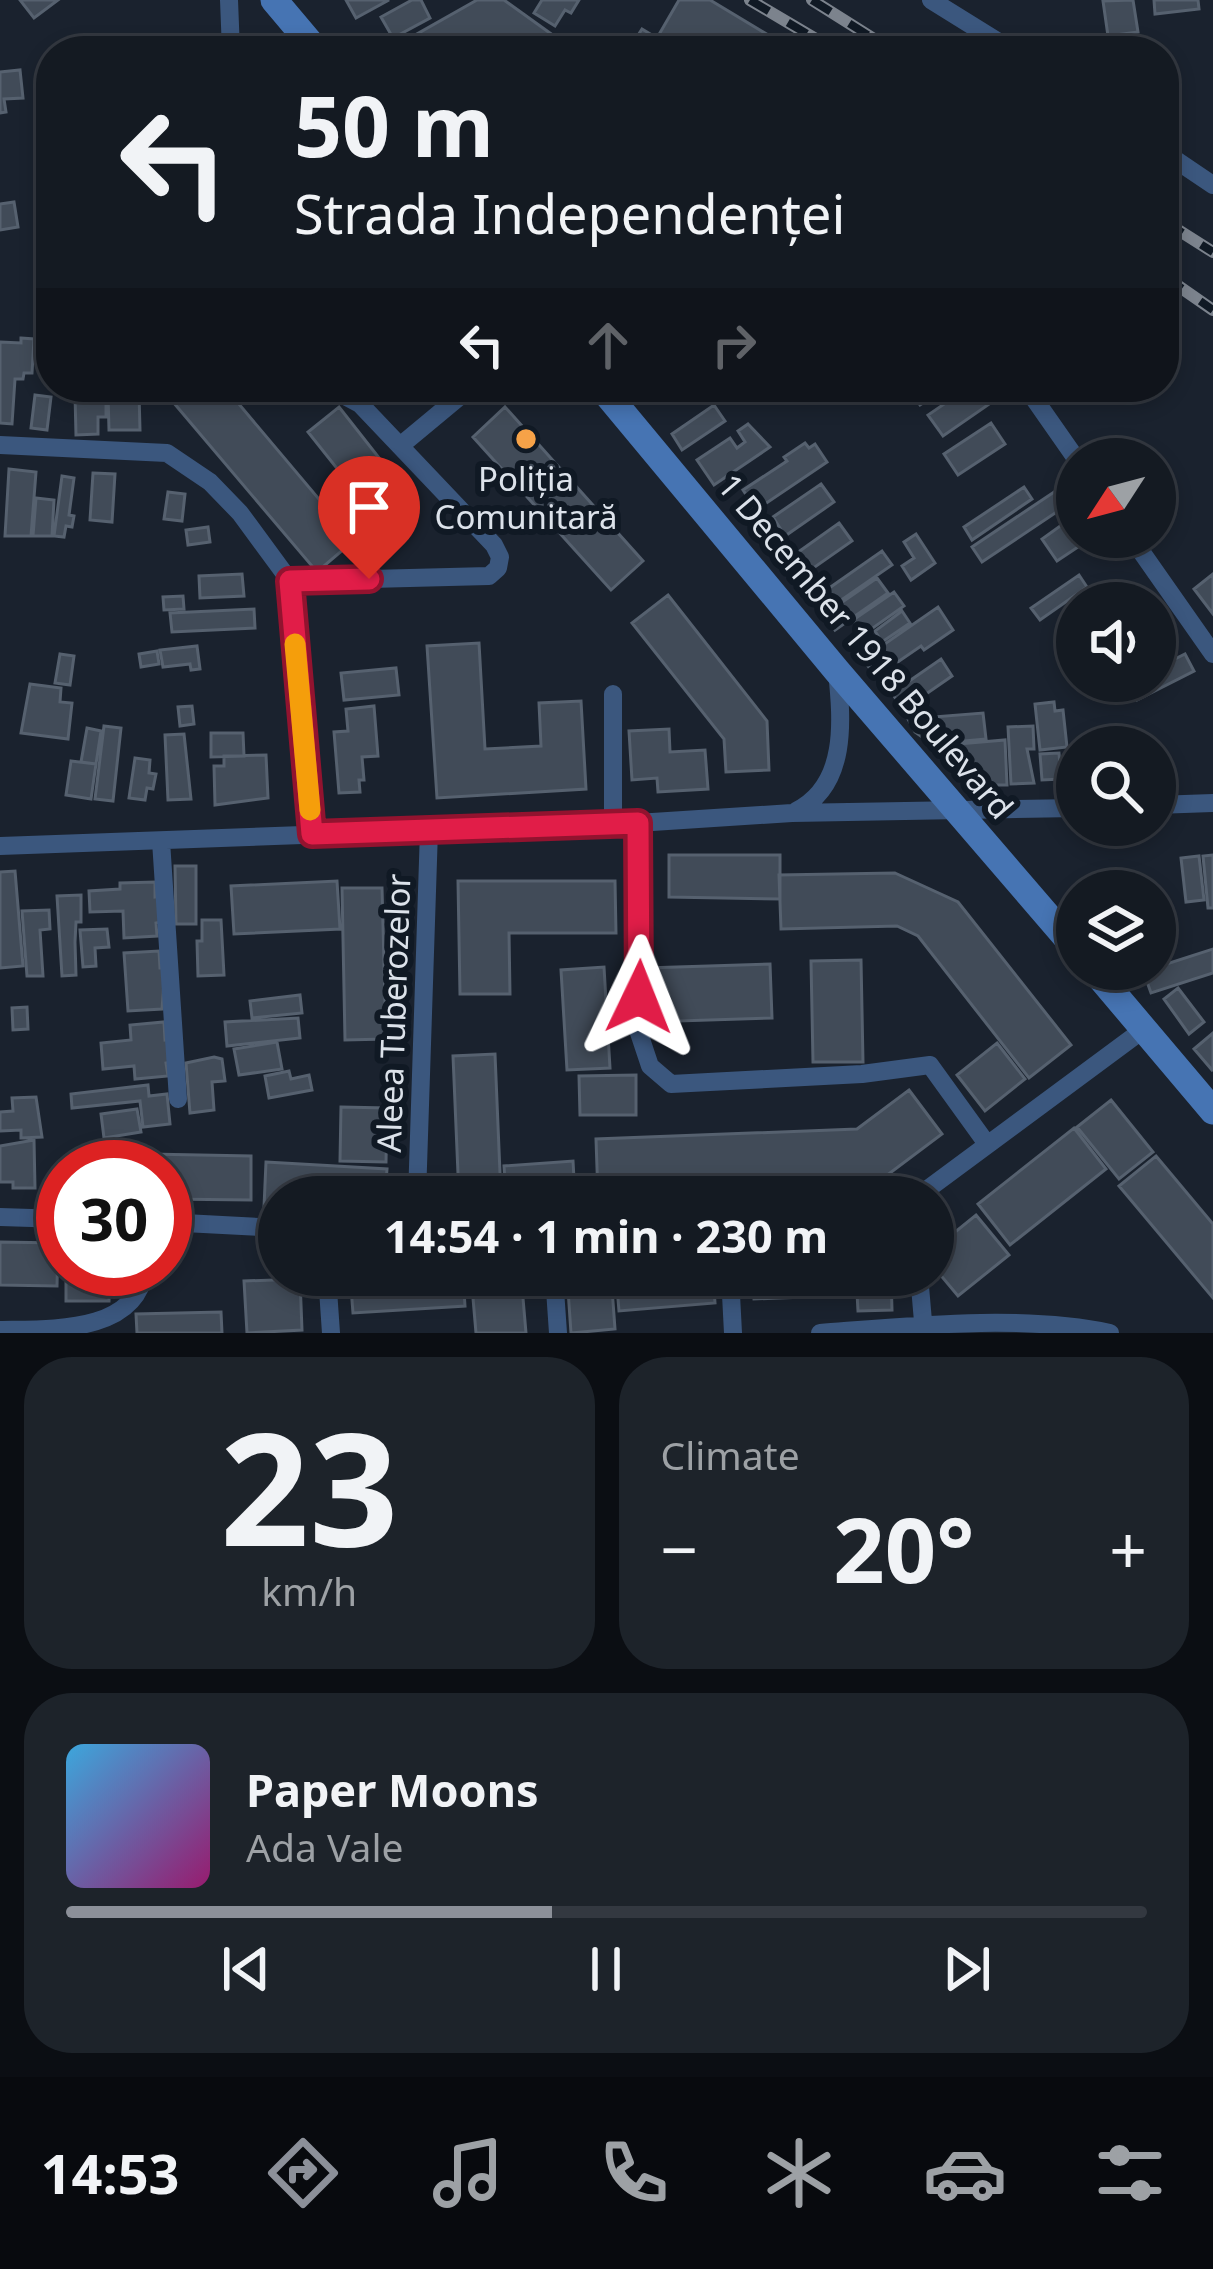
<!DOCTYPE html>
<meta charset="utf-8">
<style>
body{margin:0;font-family:"Noto Sans",sans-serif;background:#1d232a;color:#f1f3f6;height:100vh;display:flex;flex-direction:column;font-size:45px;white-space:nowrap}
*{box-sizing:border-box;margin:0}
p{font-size:39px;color:#9da1a5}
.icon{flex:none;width:66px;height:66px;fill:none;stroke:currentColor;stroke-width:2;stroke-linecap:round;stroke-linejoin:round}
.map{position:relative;height:1333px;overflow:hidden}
.panel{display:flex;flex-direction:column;gap:24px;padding:24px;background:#0b0e13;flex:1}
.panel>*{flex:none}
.top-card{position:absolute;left:36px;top:36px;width:1143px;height:366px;border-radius:48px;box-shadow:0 6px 18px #0003,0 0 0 3px #333840;background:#141a22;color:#f1f3f6;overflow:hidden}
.needle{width:78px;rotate:234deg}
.buttons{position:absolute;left:1056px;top:438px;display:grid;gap:24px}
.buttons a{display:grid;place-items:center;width:120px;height:120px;border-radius:50%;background:#141a22;box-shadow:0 6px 18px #0003,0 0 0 3px #333840;font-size:60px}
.speed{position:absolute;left:36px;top:1140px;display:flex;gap:24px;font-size:60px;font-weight:700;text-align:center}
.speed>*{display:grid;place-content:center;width:156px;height:156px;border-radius:50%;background:#141a22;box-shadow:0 6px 18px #0003,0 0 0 3px #333840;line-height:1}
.speed .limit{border:18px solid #d22;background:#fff;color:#111}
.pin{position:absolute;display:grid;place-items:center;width:102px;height:102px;color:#fff;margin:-123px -51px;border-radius:50% 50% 50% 0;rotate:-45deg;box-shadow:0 0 12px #0007}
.pin .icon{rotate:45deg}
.me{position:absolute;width:132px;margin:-66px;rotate:2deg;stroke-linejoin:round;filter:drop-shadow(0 0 9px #0008)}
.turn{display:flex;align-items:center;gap:42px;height:252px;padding:0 60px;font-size:54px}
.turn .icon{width:156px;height:156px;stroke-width:2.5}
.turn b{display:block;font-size:84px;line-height:102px}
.lanes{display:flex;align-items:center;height:114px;padding:0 60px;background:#0003;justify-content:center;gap:60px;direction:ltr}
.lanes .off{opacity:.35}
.big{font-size:90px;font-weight:700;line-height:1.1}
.panel .widget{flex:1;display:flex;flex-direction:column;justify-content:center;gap:18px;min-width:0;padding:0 42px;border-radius:48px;background:#1d232a}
.panel .dial{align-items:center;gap:0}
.dial b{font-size:156px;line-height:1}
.song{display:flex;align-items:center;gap:36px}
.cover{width:144px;height:144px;border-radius:18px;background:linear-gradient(135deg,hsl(200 70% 55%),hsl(320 70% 35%))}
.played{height:12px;border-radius:6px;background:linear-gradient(90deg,#8c9099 45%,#333840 45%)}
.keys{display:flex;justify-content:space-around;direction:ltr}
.heat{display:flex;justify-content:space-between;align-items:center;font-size:66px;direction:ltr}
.panel .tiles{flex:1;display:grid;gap:24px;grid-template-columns:1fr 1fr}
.widget:last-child{grid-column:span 2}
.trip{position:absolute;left:258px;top:1176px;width:696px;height:120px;border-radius:60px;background:#141a22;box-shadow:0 6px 18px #0003,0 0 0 3px #333840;font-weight:700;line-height:120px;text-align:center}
.tabs{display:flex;height:192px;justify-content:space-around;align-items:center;background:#080a0e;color:#9da1a5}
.tabs .icon{width:84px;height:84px}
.tabs .on{color:#8c9099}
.tabs b{font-size:54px;color:#f1f3f6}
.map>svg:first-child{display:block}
</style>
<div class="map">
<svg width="1213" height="1333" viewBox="0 0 1213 1333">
<rect width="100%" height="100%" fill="#1a222e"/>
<!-- building -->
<path fill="#414b58" stroke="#56616f" stroke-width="3" d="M 20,0 L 58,0 L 34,18 Z
M 346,0 L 389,0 L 356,18 Z
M 412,0 L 421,0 L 430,18 L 393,38 L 381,17 Z
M 477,0 L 504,0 L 575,51 L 441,51 L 417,34 Z
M 542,0 L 579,0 L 571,13 L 565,10 L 555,26 L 534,13 Z
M 679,0 L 710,0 L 795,51 L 628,51 L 642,29 L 657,38 Z
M 1133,0 L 1138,32 L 1108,36 L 1103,1 Z
M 1154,0 L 1198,0 L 1199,9 L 1155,14 Z
M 417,34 L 436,47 L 430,51 L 385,51 Z
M 20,70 L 23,98 L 4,99 L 6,112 L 0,113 L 0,72 Z
M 14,202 L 18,227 L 0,230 L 0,204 Z
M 21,338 L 34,339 L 32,373 L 24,373 L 23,379 L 15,379 L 12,424 L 0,423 L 0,342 L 21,343 Z
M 165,387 L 256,387 L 238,403 L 323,504 L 348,483 L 378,520 L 317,572 L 162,389 Z
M 907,387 L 947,387 L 920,405 Z
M 969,387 L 990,387 L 998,398 L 943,436 L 928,415 Z
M 139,392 L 140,430 L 109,430 L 108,393 Z
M 106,393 L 106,417 L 98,417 L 98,434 L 76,435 L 75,394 Z
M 35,395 L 51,397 L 47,430 L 31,428 Z
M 714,405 L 725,421 L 682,450 L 672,434 Z
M 339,407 L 409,496 L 378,520 L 308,432 Z
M 505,407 L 643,561 L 611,590 L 473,437 Z
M 991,423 L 1005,444 L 958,475 L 944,454 Z
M 748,424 L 770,447 L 714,485 L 697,460 L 730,438 L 737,448 L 745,442 L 738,431 Z
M 805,443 L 809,448 L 815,444 L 827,462 L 756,510 L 743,490 L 787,461 L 784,457 Z
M 9,469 L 36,472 L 31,536 L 5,536 Z
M 93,473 L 115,474 L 112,522 L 90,520 Z
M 62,476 L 74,478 L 69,515 L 74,516 L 72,527 L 66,526 L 64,537 L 54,536 Z
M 821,484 L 834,502 L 785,536 L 773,517 Z
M 1066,484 L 1076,499 L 982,562 L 972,547 Z
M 1024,487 L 1032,499 L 972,540 L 964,527 Z
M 168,492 L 185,494 L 182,521 L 164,519 Z
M 36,498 L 54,500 L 52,536 L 33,536 Z
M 1077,514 L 1077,537 L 1093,537 L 1057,561 L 1042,539 Z
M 839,523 L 852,541 L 802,576 L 790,558 Z
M 208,527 L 210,542 L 188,545 L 186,530 Z
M 916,534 L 935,563 L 911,580 L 902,566 L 914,558 L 904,542 Z
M 882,551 L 892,565 L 824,612 L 815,598 Z
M 242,574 L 244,596 L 200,598 L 199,576 Z
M 1213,574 L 1213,614 L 1194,589 Z
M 1079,575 L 1087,587 L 1040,620 L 1031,608 Z
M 877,578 L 888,593 L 835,630 L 825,614 Z
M 1128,586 L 1140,603 L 1105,603 Z
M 894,592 L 904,606 L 863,635 L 853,620 Z
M 668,595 L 767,721 L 769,770 L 726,772 L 724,739 L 632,623 Z
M 183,596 L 184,609 L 164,610 L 163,597 Z
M 938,607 L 953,630 L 924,650 L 921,646 L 876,677 L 863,659 Z
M 254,609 L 255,628 L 172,632 L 170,613 Z
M 902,611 L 910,623 L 882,642 L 875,631 Z
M 479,643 L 485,749 L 541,746 L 539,703 L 581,701 L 586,789 L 437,798 L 427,646 Z
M 197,646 L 200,669 L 191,670 L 190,664 L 163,667 L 160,650 Z
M 157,651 L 159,664 L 141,667 L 139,654 Z
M 60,654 L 74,656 L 70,685 L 55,683 Z
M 1185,654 L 1194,671 L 1137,700 L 1128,682 L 1155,681 L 1155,669 Z
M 941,659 L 952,676 L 903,710 L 892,693 Z
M 396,668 L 399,695 L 344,700 L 341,673 Z
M 30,684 L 61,688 L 60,702 L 72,703 L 68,739 L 21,733 Z
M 1054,702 L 1055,711 L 1063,710 L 1067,747 L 1040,750 L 1035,704 Z
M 192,706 L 194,724 L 180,726 L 178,707 Z
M 374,706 L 378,756 L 362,757 L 364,780 L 359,780 L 360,792 L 339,793 L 334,732 L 348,731 L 346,709 Z
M 983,713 L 986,739 L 932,744 L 915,732 L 908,719 Z
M 104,726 L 121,728 L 113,801 L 95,799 Z
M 1033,726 L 1034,749 L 1027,749 L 1034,783 L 1011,784 L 1008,727 Z
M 87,728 L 101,731 L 96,764 L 81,762 Z
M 669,729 L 670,752 L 705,750 L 708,789 L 658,792 L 657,778 L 632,780 L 629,731 Z
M 211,733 L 243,733 L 244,756 L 211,757 Z
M 184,734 L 191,799 L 168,800 L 165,735 Z
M 1005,740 L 1007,785 L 971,785 L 947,752 L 946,745 Z
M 1059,753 L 1061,779 L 1042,780 L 1040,754 Z
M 266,755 L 268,798 L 215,805 L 214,766 L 224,766 L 224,756 Z
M 135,758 L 150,760 L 149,773 L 156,774 L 153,789 L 147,788 L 145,800 L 129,798 Z
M 71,761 L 96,764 L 91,799 L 66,795 Z
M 669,855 L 780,855 L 780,899 L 669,897 Z
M 1213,855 L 1213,908 L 1208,908 L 1203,856 Z
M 1199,856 L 1204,900 L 1186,902 L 1181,858 Z
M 175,866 L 196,866 L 196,924 L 176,924 Z
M 15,871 L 23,966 L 0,968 L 0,872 Z
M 895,873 L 958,902 L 1071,1045 L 1029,1078 L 918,936 L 897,926 L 781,929 L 779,875 Z
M 337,881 L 340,929 L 234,934 L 231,886 Z
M 458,881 L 615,881 L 616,933 L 509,933 L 510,994 L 460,994 Z
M 155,882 L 155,897 L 161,896 L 162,922 L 156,923 L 157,936 L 124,938 L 123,911 L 90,912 L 89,891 L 120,889 L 120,883 Z
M 342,888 L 382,888 L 386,1039 L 345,1040 Z
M 81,895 L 81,922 L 76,922 L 75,942 L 76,975 L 62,976 L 57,896 Z
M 49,910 L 50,929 L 40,930 L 43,976 L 27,976 L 22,911 Z
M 202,920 L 221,920 L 224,975 L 198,976 L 197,941 L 202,941 Z
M 107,929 L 109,947 L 95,948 L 96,966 L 83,967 L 80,930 Z
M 1165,929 L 1171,945 L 1155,951 L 1155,933 Z
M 1213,949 L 1213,973 L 1151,993 L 1146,979 L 1154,977 L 1151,969 Z
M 159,951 L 160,968 L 165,968 L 162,1009 L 128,1011 L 124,953 Z
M 861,960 L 863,1062 L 813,1062 L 811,961 Z
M 770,964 L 772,1018 L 647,1022 L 646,968 Z
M 604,967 L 610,1068 L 567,1070 L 561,970 Z
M 1178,988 L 1204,1022 L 1189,1034 L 1164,999 Z
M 300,995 L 302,1013 L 252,1018 L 250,1001 Z
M 27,1007 L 28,1029 L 13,1030 L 12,1008 Z
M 298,1018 L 300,1038 L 227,1046 L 225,1022 Z
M 164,1022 L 165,1040 L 171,1039 L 173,1062 L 166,1063 L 168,1076 L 135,1079 L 134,1066 L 103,1069 L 101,1043 L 131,1040 L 130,1025 Z
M 1213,1033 L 1213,1069 L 1212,1070 L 1194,1049 Z
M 277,1042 L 282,1069 L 239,1075 L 234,1049 Z
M 997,1043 L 1025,1079 L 985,1111 L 957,1075 Z
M 495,1054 L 501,1197 L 459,1197 L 453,1056 Z
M 214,1057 L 222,1059 L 225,1081 L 212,1082 L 214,1110 L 190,1113 L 186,1063 Z
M 289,1071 L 291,1079 L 309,1075 L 312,1090 L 269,1098 L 265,1076 Z
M 636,1075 L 636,1115 L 580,1115 L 579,1076 Z
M 148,1085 L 149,1096 L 167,1094 L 170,1124 L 143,1127 L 140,1101 L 72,1108 L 71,1094 Z
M 909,1090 L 942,1134 L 866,1191 L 598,1197 L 596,1139 L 857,1129 Z
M 36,1097 L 42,1137 L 21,1138 L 21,1130 L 0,1131 L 0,1112 L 13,1111 L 12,1098 Z
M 1111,1100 L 1153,1152 L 1119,1179 L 1077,1127 Z
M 341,1107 L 387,1108 L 386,1162 L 340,1161 Z
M 137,1109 L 141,1132 L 104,1138 L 101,1114 Z
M 1074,1128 L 1106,1169 L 1010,1245 L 978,1204 Z
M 34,1140 L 35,1188 L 13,1188 L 13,1182 L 0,1182 L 0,1146 Z
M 96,1153 L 251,1156 L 251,1200 L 165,1199 L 165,1167 L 96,1167 Z
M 1156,1156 L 1213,1224 L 1213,1298 L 1119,1186 Z
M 573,1161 L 575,1197 L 506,1197 L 504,1166 Z
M 266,1162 L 387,1169 L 385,1197 L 279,1197 L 279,1207 L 264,1207 Z
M 976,1215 L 1009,1255 L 958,1296 L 933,1266 L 933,1250 Z
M 0,1242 L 58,1243 L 57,1286 L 0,1285 Z
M 66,1269 L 110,1269 L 109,1301 L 66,1301 Z
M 350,1275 L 463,1275 L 465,1306 L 353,1313 Z
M 471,1275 L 521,1275 L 526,1333 L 476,1333 Z
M 567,1275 L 611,1275 L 615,1329 L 571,1333 Z
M 616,1275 L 713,1275 L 715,1303 L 619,1311 Z
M 753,1275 L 852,1275 L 853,1295 L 754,1299 Z
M 856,1275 L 891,1275 L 892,1310 L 858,1311 Z
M 300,1279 L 302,1330 L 247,1333 L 244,1281 Z
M 221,1312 L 222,1333 L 137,1333 L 136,1314 Z"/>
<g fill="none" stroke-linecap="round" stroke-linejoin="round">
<!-- street -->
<path stroke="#3b577e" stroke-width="18" d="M 229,0 L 231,51
M 931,0 L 1013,51
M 1164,152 L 1213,185
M 1026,387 L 1077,460
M 0,445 L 167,453 L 210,482 L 240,513 L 290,581 L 312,834
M 400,446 L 471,387
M 1131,537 L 1213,654
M 290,581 L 489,576 L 498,568 L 500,557 L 494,545 L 360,404 L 328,387
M 613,694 L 613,824
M 1155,805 L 1213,803
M 796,811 C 848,785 842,720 837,671
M 637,823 L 638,1030 L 650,1066 L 671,1084 L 862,1074 L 930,1065 L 987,1144
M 161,841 L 178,1099
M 0,846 L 637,823 L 792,813 L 1077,808
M 417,1197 L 429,830
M 917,1197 L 1144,1029
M 0,1217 L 63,1219
M 165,1222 L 279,1228
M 327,1275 L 331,1333
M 554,1275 L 558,1333
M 730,1275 L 733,1333
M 919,1275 L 924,1333
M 0,1330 C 54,1329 137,1333 145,1269
M 820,1333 C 910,1326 1022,1314 1110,1333"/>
<!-- secondary -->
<path stroke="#4674b3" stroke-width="27" d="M 274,0 L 317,51
M 601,387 L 837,671 L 1077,950
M 1093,969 L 1213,1111"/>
<!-- rail casing -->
<g stroke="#7c838d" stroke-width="12">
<path id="rail" d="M 750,0 L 836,51
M 812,0 L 893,51
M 1164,221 L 1213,252
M 1164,276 L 1213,310"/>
</g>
<!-- rail -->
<use href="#rail" stroke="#101924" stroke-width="8" stroke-dasharray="22" stroke-linecap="butt"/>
</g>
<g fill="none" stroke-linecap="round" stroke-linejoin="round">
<!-- route casing -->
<g stroke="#92132f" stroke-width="30">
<path id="route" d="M 369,579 L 290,581 L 312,834 L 638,823 L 639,997"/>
</g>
<!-- route -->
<use href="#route" stroke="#e11d48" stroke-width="21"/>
<!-- slow -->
<path stroke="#f59e0b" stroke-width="21" d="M 295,644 L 310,810"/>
</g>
<!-- markers -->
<circle fill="#f6a248" stroke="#101924" stroke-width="4.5" cx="526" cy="439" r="12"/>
<g text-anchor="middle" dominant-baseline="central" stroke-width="12" stroke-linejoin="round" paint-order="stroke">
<!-- poi labels -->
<g font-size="33" fill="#dce2ea" stroke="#101924">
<text x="526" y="478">Poliția<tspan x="526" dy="38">Comunitară</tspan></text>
</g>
<!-- street labels -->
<g font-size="33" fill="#dce2ea" stroke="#101924">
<text transform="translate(866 646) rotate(50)">1 December 1918 Boulevard</text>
<text transform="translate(393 1013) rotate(-88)">Aleea Tuberozelor</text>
</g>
</g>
</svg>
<div class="buttons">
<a><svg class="needle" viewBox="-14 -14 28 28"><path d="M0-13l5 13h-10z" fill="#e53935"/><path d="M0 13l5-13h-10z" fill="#9da1a5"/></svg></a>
<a><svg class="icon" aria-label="sound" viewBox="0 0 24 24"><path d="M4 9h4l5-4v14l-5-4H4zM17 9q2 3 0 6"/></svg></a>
<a><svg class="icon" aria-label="search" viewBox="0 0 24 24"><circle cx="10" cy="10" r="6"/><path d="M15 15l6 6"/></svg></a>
<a><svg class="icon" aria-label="layers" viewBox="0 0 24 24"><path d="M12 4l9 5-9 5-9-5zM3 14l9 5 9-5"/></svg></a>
</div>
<div class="speed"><div class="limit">30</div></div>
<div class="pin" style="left:369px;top:579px;background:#d93025"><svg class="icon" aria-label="arrive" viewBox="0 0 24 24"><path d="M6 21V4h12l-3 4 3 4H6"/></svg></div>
<svg class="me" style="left:639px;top:997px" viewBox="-20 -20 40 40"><path d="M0-17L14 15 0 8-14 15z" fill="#e11d48" stroke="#fff" stroke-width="4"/></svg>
<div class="trip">14:54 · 1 min · 230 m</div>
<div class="top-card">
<div class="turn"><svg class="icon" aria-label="left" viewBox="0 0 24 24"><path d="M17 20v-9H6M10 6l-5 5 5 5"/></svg><div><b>50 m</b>Strada Independenței</div></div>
<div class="lanes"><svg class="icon" aria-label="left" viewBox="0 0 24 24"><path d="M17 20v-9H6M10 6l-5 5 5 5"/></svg><svg class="icon off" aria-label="ahead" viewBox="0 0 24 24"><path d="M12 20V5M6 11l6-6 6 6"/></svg><svg class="icon off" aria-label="right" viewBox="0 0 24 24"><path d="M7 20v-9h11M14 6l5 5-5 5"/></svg></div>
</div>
</div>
<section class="panel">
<div class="tiles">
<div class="widget dial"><b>23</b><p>km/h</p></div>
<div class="widget"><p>Climate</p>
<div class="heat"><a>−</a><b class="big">20°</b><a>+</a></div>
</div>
<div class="widget">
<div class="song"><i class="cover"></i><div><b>Paper Moons</b><p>Ada Vale</p></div></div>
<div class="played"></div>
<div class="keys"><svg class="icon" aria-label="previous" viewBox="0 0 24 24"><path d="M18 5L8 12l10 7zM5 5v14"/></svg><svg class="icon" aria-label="pause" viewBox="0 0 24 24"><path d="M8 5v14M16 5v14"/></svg><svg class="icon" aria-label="next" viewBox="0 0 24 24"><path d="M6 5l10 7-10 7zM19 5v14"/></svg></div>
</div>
</div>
</section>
<nav class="tabs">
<b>14:53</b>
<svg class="icon on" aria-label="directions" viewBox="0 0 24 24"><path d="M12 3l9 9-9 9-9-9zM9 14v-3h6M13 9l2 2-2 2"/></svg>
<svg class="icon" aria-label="music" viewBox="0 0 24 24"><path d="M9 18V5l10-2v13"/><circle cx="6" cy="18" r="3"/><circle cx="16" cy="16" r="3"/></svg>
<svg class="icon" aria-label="phone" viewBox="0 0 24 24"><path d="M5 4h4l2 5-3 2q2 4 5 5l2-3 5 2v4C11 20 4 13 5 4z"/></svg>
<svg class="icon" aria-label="climate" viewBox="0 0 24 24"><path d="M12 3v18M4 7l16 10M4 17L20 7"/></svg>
<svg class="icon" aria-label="car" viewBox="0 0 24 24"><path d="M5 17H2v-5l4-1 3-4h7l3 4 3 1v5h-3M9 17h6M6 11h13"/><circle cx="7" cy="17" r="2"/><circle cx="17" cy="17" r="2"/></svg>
<svg class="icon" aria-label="filters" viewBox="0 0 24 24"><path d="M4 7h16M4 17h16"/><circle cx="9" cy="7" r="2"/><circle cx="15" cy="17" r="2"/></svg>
</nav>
